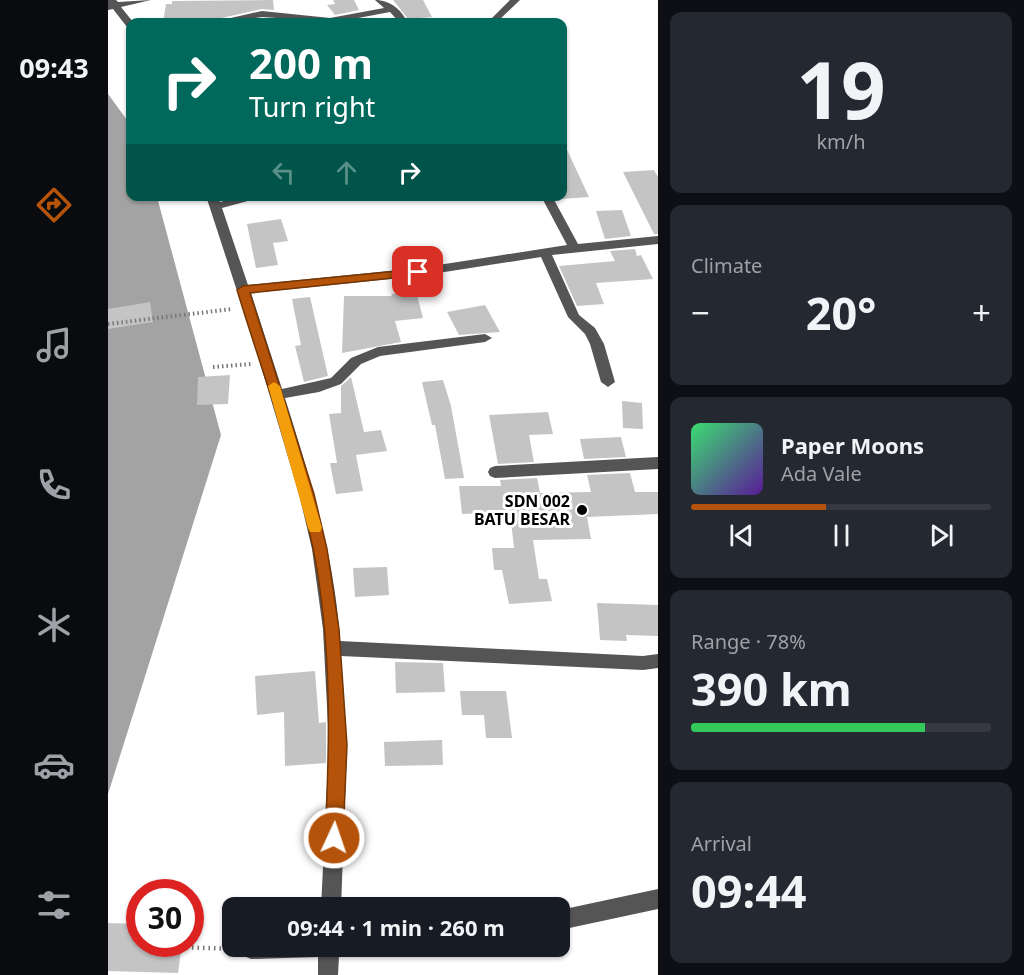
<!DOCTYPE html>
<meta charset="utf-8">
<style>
body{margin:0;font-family:"Noto Sans",sans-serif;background:#242831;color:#f1f3f6;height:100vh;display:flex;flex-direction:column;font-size:22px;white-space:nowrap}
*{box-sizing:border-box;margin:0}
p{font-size:20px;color:#9ea1a6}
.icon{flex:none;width:33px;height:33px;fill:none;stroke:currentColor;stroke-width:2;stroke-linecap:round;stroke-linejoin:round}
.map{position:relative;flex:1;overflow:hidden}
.sheet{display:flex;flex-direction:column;gap:12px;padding:12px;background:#0d0f14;width:366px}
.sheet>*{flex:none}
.guide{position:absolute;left:18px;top:18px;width:441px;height:183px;border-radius:12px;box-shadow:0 2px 4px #0004;background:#00695c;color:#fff;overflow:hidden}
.speed{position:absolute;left:18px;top:879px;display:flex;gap:12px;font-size:30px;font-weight:700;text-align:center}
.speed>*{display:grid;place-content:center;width:78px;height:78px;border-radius:50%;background:#171b24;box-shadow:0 2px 4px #0004;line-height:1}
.speed .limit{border:9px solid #d22;background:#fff;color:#111}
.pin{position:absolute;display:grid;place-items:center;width:51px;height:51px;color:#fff;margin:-26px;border-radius:12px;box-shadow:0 3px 9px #0006}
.me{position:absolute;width:66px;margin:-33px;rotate:3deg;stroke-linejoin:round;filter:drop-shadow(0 0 4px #0008)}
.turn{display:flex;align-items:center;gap:21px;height:126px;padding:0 24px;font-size:27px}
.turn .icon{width:78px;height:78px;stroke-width:2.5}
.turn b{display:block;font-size:42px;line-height:51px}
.lanes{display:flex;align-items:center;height:57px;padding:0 24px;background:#0003;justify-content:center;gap:30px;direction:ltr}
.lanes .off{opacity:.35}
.big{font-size:45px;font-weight:700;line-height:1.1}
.sheet .card{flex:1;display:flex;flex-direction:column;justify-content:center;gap:9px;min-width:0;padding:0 21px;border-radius:12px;background:#242831}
.sheet .dial{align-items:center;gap:0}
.dial b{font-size:78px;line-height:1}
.song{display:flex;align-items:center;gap:18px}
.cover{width:72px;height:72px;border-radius:9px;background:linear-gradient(135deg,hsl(140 70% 55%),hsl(270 70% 35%))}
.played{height:6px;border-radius:3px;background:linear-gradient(90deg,#b45309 45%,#363941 45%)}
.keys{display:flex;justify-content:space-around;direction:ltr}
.heat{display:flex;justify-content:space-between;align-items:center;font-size:33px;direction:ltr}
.charge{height:9px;border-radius:4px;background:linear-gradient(90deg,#34c759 78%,#363941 0)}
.trip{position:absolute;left:114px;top:897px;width:348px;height:60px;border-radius:12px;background:#171b24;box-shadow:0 2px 4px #0004;font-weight:700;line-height:60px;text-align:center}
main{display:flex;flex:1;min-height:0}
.tabs{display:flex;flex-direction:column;width:108px;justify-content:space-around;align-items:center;background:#090b0e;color:#9ea1a6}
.tabs .icon{width:42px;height:42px}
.tabs .current{color:#b45309}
.tabs b{font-size:27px;color:#f1f3f6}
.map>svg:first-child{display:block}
</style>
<main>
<nav class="tabs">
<b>09:43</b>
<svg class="icon current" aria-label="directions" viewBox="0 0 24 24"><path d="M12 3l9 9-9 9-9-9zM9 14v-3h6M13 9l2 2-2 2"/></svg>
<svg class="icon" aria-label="music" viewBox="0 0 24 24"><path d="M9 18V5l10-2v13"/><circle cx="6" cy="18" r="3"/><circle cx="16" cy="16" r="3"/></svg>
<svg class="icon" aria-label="phone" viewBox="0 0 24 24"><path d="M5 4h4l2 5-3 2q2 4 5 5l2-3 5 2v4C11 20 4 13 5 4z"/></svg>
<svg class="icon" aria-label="climate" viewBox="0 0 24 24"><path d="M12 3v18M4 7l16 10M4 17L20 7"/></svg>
<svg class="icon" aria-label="car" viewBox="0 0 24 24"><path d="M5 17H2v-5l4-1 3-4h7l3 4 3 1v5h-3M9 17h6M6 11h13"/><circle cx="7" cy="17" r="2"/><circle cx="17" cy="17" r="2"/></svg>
<svg class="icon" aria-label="filters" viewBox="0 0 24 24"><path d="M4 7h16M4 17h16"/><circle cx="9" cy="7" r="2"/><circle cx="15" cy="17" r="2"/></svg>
</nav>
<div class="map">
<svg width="550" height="975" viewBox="0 0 550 975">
<rect width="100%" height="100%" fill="#fff"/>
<!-- water -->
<path fill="#a3a3a3" d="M 0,94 L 22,124 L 22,196 L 49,197 L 113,435 L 0,794 Z"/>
<!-- building -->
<path fill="#c4c4c4" d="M 165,0 L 166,10 L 154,9 L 105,20 L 103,22 L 55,22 L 58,4 L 64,4 L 64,1 Z
M 225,0 L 246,0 L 251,10 L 227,15 L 219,5 L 227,4 Z
M 285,0 L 315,0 L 324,17 L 300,19 Z
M 454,139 L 481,197 L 454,199 Z
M 546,170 L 550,177 L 550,234 L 546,234 L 515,172 Z
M 514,210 L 523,236 L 497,239 L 488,211 Z
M 173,219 L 180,241 L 165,243 L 170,265 L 148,268 L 139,224 Z
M 527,249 L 529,256 L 533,255 L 545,279 L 488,283 L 496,304 L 469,306 L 451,266 L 507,261 L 502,251 Z
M 308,291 L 315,318 L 287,321 L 293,342 L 234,353 L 236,296 L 284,296 L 283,294 Z
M 202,297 L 220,376 L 196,382 L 187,346 L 193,345 L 184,299 Z
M 42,302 L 45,322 L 0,329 L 0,309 Z
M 377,305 L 392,332 L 351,335 L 339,312 Z
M 122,375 L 120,404 L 89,405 L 90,377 Z
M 243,377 L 256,432 L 273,430 L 279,451 L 248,455 L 255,491 L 228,494 L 222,463 L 229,463 L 221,414 L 233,413 L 233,386 Z
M 335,380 L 343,406 L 356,478 L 337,479 L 327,425 L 324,425 L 314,382 Z
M 514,401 L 534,403 L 535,429 L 515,428 Z
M 440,412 L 445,434 L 421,435 L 426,462 L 390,464 L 381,415 Z
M 513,437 L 518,457 L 476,459 L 472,439 Z
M 522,473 L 527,492 L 550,492 L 550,514 L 479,517 L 483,539 L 425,540 L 431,579 L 439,579 L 444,601 L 401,604 L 394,570 L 386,570 L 384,548 L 406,548 L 402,512 L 354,514 L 351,486 L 393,486 L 392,480 L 429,478 L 432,493 L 483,492 L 479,475 Z
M 279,567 L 281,595 L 247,597 L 245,568 Z
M 489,603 L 550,605 L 550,636 L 518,635 L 519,641 L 492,640 Z
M 287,662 L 335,663 L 337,692 L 288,693 Z
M 207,671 L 211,723 L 218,722 L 218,763 L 177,766 L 176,712 L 149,715 L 147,676 Z
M 352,691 L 398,691 L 404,738 L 378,738 L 376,715 L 354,715 Z
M 334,740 L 335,765 L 277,766 L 276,742 Z
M 0,923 L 32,924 L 32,944 L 74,944 L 70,973 L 0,971 Z"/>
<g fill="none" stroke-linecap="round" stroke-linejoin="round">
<!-- path-far1 -->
<path stroke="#777" stroke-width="4" stroke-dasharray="1.5 3" stroke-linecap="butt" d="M 0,324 L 124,309
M 105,367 L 143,364"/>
<!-- path -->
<path stroke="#777" stroke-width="4.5" stroke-dasharray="1.5 4" stroke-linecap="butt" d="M 73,947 L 124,949"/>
<!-- minor -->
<path fill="#555" fill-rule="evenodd" d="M 0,0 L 8,0 L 10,2 L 43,0 L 13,7 L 25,22 L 22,22 L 22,28 L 19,27 L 5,9 L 0,10 Z
M 267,0 C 282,0 294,10 299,22 L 291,22 L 282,12 L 229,22 L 154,17 L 123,22 L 105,22 L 154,11 L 222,18 L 276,8 Z
M 402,0 L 412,0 L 389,22 L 380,22 Z
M 98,196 L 110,196 L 112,202 L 135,196 L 158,196 L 114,208 L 140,285 L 311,268 L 459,245 L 433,196 L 444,196 L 470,244 L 550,236 L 550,244 L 444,255 L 471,315 L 487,328 L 496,344 L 507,382 L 500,387 L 493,382 L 482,344 L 477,334 L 460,317 L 433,257 L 311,276 L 143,293 L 174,389 L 223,378 L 243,358 L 270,347 L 377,334 L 384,338 L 377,342 L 272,356 L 253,364 L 233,384 L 211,392 L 177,398 C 202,478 227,557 232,641 L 535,656 L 550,654 L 550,668 L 535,670 L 233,656 L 239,745 L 233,908 L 213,908 L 221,745 L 215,629 L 204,549 L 191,494 L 147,346 Z
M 550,457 L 550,469 L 387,478 L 382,476 L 380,472 L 382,468 L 387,466 Z
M 550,889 L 550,909 L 452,930 L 452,910 Z
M 134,946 L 242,946 L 239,953 L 231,956 L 230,975 L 210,975 L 210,957 L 143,959 L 136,956 Z"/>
</g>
<!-- route -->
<path fill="#b45309" stroke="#753606" stroke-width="1.5" d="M 310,269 L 316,272 L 314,275 L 142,293 L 206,494 L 219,549 L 231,629 L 239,745 L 235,838 L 232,844 L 226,846 L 220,844 L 217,838 C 222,742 224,642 205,548 C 187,460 155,375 129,290 L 135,286 Z"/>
<!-- slow -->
<path fill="#f59e0b" d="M 166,382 L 172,386 L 214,528 L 212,532 L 202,532 L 200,528 L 160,386 Z"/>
<!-- markers -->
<circle fill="#000" stroke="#fff" stroke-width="2" cx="474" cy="510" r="6"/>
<g text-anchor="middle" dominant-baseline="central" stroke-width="6" stroke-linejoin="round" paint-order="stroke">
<!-- poi labels -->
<g font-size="16" font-weight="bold" fill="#000" stroke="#fff" text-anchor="end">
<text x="462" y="501">SDN 002<tspan x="462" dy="18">BATU BESAR</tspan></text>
</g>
</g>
</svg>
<div class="speed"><div class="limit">30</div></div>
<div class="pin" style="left:310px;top:272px;background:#d93025"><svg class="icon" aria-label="arrive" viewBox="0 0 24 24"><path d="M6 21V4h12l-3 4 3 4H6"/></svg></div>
<svg class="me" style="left:226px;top:838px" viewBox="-20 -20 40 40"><circle r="17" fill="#b45309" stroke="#fff" stroke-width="3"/><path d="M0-11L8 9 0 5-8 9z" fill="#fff"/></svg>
<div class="trip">09:44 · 1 min · 260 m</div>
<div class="guide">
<div class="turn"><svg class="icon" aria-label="right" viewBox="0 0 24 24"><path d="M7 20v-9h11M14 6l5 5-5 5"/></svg><div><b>200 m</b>Turn right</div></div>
<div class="lanes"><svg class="icon off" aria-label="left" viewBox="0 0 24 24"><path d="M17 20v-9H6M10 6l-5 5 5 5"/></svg><svg class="icon off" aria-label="ahead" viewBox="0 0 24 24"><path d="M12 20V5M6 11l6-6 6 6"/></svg><svg class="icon" aria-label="right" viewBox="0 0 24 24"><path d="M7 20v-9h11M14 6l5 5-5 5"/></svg></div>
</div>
</div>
<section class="sheet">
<div class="card dial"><b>19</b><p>km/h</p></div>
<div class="card"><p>Climate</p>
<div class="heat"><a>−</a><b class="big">20°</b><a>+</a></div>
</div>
<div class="card">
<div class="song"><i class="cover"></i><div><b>Paper Moons</b><p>Ada Vale</p></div></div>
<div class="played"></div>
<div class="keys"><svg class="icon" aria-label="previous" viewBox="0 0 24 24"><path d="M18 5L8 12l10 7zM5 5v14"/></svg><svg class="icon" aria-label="pause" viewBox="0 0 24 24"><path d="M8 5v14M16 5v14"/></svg><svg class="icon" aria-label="next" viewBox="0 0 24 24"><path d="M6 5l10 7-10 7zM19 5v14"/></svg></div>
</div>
<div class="card"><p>Range · 78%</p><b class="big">390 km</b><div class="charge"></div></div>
<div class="card"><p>Arrival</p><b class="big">09:44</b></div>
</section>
</main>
